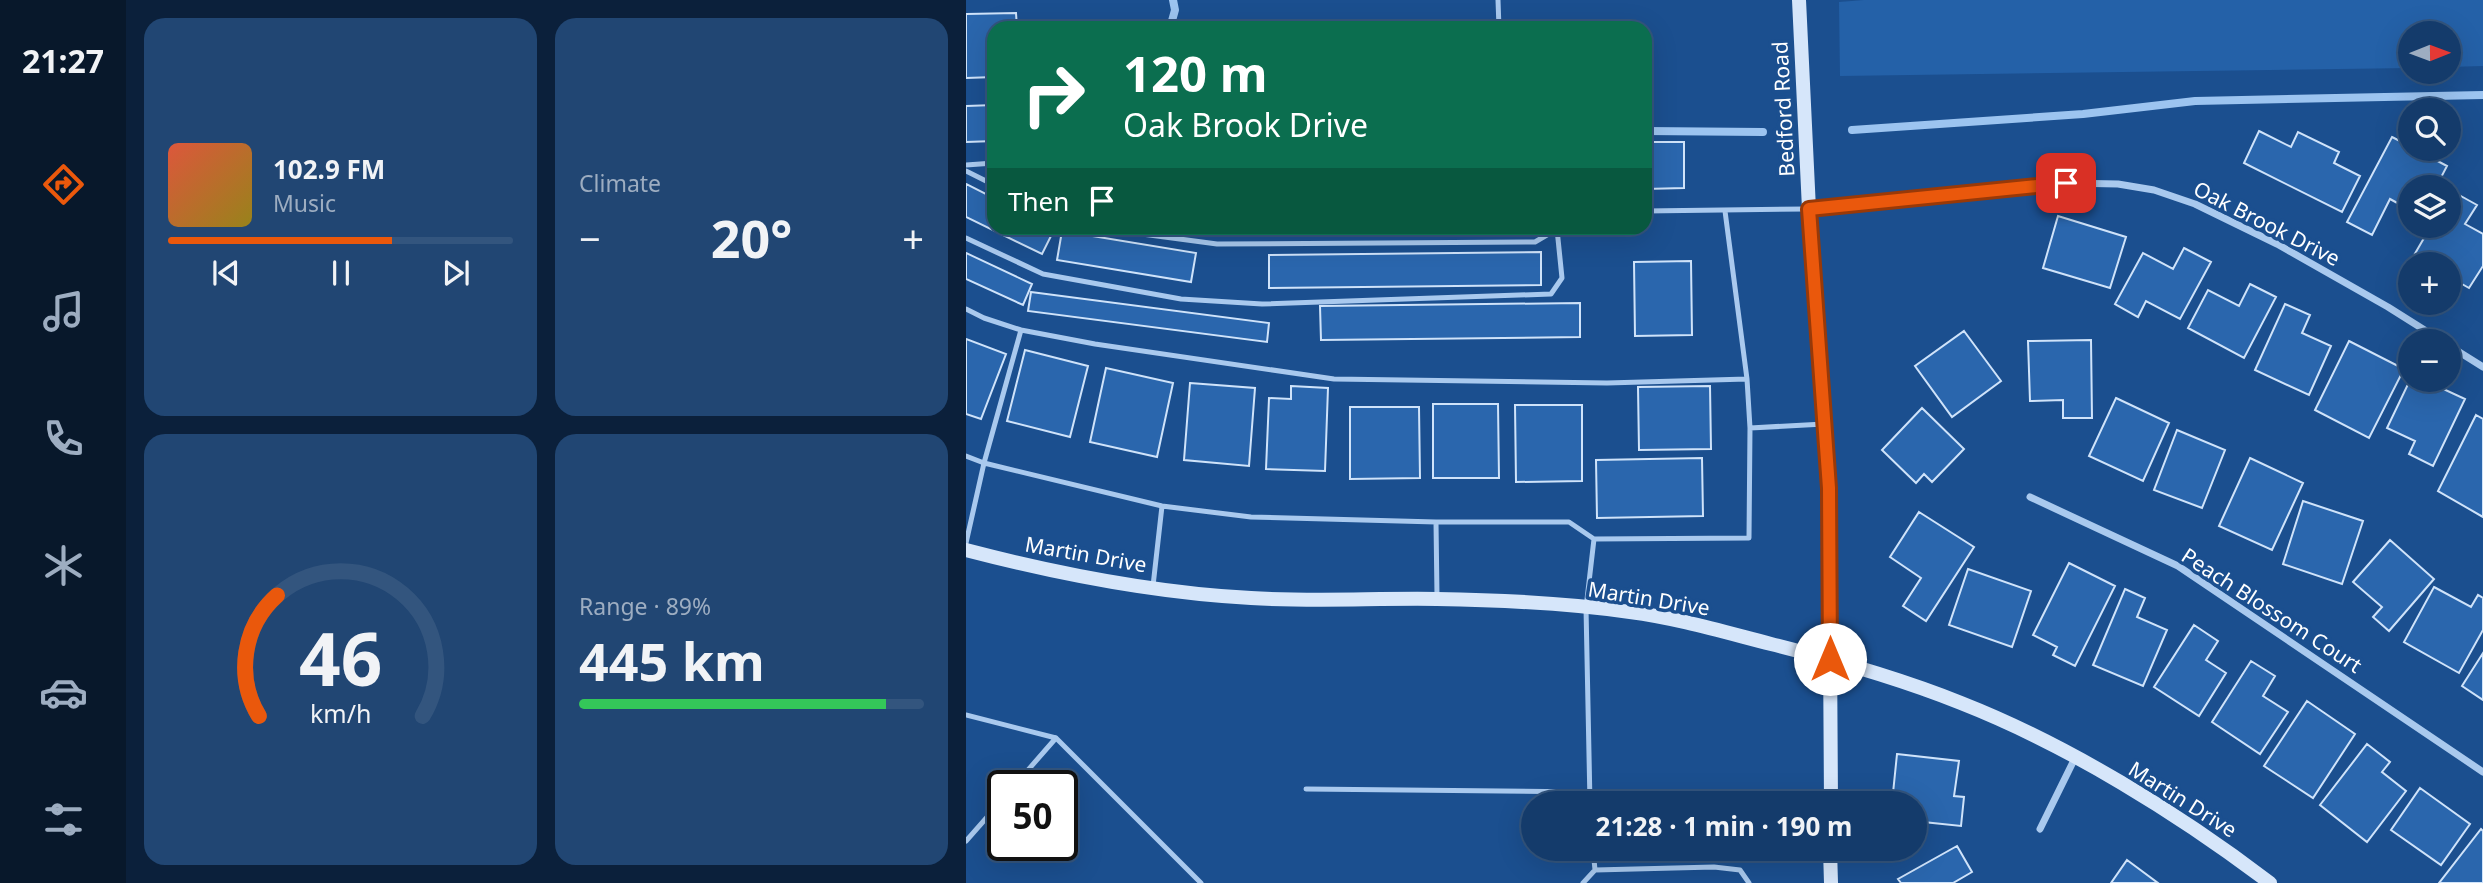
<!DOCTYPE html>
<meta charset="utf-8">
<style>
body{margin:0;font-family:"Noto Sans",sans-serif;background:#214673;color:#f1f3f6;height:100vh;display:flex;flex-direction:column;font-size:26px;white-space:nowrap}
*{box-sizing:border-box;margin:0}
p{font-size:23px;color:#9dadc1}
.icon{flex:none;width:38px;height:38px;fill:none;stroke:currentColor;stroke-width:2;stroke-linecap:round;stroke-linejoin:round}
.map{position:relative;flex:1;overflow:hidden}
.panel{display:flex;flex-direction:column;gap:18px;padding:18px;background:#0b203b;width:840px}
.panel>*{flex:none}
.hud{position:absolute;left:21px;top:21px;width:665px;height:214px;border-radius:21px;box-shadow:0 7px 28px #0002,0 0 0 2px #33557e;background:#0b6e4f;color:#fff;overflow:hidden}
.needle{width:46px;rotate:89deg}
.buttons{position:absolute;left:1432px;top:21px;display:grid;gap:14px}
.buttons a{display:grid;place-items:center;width:63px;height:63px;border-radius:50%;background:#143b6b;box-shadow:0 7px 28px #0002,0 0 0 2px #33557e;font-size:35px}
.speed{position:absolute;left:21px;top:770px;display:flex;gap:14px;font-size:35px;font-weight:700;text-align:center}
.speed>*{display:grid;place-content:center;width:91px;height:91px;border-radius:50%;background:#143b6b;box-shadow:0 7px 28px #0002,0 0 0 2px #33557e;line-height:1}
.speed .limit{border:4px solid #111;border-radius:10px;background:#fff;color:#111}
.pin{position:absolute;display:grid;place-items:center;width:60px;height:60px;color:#fff;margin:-30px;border-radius:14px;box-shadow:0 4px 10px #0006}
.me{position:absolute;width:77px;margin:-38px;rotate:0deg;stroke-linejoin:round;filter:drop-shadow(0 0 5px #0008)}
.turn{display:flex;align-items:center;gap:24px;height:147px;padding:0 21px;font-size:32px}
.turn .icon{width:91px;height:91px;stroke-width:2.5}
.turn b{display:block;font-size:49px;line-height:60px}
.then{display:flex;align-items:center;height:66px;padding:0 21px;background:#0003;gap:14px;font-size:26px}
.big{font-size:52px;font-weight:700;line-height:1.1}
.panel .widget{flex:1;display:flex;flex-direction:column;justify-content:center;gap:10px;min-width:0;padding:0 24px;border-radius:21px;background:#214673}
.panel .dial{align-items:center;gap:0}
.dial svg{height:182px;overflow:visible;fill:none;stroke:#33557e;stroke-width:7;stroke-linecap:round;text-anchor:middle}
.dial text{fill:#f1f3f6;stroke:none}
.song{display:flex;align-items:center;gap:21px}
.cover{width:84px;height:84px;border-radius:10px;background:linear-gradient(135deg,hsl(10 70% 55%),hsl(50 70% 35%))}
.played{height:7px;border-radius:4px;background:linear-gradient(90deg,#ea580c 65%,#33557e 65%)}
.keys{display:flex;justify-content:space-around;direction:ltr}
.heat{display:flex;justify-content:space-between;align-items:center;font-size:38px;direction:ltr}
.charge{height:10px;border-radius:5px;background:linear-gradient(90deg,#34c759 89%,#33557e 0)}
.panel .tiles{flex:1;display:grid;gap:18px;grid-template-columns:repeat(2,1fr)}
.trip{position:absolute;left:555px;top:791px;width:406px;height:70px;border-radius:35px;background:#143b6b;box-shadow:0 7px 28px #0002,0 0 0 2px #33557e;font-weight:700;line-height:70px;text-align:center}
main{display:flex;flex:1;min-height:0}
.menu{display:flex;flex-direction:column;width:126px;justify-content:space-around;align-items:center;background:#08182b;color:#9dadc1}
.menu .icon{width:49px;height:49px}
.menu .selected{color:#ea580c}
.menu b{font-size:32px;color:#f1f3f6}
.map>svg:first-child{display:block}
</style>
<main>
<nav class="menu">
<b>21:27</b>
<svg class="icon selected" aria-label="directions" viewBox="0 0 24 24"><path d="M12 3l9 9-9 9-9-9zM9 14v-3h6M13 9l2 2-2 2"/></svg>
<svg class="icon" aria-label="music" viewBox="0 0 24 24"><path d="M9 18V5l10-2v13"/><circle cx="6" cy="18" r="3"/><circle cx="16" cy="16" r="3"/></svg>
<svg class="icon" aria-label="phone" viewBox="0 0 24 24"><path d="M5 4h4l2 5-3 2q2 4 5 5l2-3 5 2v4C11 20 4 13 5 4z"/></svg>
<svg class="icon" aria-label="climate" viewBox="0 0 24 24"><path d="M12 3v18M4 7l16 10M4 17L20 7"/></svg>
<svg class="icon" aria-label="car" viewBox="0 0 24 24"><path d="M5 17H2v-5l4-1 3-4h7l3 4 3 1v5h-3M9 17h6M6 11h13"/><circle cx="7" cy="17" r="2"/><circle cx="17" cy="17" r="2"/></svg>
<svg class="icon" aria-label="filters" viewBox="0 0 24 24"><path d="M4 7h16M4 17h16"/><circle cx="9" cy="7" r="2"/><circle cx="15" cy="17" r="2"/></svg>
</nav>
<section class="panel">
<div class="tiles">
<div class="widget">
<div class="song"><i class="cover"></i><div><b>102.9 FM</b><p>Music</p></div></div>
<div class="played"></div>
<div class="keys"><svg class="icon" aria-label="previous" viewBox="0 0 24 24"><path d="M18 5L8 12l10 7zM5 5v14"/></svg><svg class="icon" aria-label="pause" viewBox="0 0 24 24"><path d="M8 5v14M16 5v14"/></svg><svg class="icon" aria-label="next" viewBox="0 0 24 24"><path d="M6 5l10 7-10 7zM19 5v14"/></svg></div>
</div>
<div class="widget"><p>Climate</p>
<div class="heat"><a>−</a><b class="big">20°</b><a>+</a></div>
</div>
<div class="widget dial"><svg viewBox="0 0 100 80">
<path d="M14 69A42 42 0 1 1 86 69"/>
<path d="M14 69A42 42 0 0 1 22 16" stroke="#ea580c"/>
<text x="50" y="56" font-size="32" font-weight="700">46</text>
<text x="50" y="72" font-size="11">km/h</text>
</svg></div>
<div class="widget"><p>Range · 89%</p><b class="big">445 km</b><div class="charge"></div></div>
</div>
</section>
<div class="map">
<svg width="1517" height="883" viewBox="0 0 1517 883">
<rect width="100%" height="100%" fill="#1b4f8f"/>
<!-- green -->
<path fill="#2461a8" d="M 898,0 L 1517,0 L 1517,66 L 1482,67 L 1482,33 L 1444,33 L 1444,68 L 874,76 L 873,2 Z"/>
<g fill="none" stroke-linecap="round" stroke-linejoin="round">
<!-- stream -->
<path stroke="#9cc4f0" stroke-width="8" d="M 204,28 L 209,10 L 207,0
M 886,130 L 1117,114 L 1229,101 L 1517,95
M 679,131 L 797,132"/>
</g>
<!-- building -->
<path fill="#2a66ad" stroke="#cfe3fa" stroke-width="2" d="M 50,13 L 51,28 L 28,28 L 28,77 L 0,78 L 0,14 Z
M 28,105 L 28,141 L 0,142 L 0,106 Z
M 1293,131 L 1325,147 L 1332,132 L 1373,152 L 1368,163 L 1394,176 L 1376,212 L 1278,163 Z
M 1426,137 L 1444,146 L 1444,149 L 1449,149 L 1481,166 L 1470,187 L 1444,187 L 1444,210 L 1424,199 L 1406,235 L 1381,222 Z
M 679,142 L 718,142 L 718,188 L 679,189 Z
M 0,184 L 28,198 L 28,228 L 89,228 L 76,254 L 0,217 Z
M 1484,190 L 1511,205 L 1499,224 L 1517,234 L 1517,266 L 1503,288 L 1482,276 L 1482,264 L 1461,264 L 1447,257 L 1465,226 L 1482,226 L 1482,194 Z
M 1092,216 L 1160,237 L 1144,288 L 1077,268 Z
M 242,228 L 572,228 L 572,231 L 242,232 Z
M 96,231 L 230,253 L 225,282 L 91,260 Z
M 1218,248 L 1245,262 L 1214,319 L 1180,301 L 1172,317 L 1149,304 L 1177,253 L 1207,269 Z
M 575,252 L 575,285 L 303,288 L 303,255 Z
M 0,253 L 66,284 L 57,305 L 0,279 Z
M 725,261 L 726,335 L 669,336 L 668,262 Z
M 1284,284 L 1310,297 L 1278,358 L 1222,328 L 1242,290 L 1273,306 Z
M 65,292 L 303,323 L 301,342 L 62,311 Z
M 614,303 L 614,337 L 355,340 L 354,306 Z
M 1319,304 L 1344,315 L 1336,333 L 1365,346 L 1343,395 L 1289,370 Z
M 998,331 L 1035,381 L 986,417 L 949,366 Z
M 0,339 L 40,354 L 15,419 L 0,414 Z
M 1125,340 L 1126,418 L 1097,418 L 1097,400 L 1064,401 L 1062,341 Z
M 1383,341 L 1438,369 L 1403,438 L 1349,410 Z
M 59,350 L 122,366 L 104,437 L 41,421 Z
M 140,368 L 207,383 L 191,457 L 124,442 Z
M 1444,380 L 1458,380 L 1499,399 L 1467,466 L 1443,454 L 1449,441 L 1421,428 Z
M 224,383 L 289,388 L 283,466 L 218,460 Z
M 325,386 L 362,388 L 359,471 L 300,469 L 303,398 L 325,399 Z
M 744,386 L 745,449 L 673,450 L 672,387 Z
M 1150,398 L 1203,423 L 1177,481 L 1123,456 Z
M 467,404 L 532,404 L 533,478 L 467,478 Z
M 549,405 L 616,405 L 616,481 L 550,482 Z
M 384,407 L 453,407 L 454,478 L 384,479 Z
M 956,408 L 998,449 L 966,482 L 958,474 L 950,483 L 916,450 Z
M 1510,415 L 1517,419 L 1517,517 L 1472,491 Z
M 1211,430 L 1259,450 L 1236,508 L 1188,490 Z
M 736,458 L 737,516 L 631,518 L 630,460 Z
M 1284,458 L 1337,483 L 1306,550 L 1253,526 Z
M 1337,501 L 1397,521 L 1376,584 L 1317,564 Z
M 953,512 L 1008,547 L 960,621 L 937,606 L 955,578 L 924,557 Z
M 1424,540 L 1468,579 L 1423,631 L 1407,617 L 1416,607 L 1387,582 Z
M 1103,563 L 1149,586 L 1109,666 L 1087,655 L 1091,647 L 1067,635 Z
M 1002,569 L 1065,591 L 1046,647 L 983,625 Z
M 1468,587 L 1505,607 L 1512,595 L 1517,598 L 1517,630 L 1493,673 L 1438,642 Z
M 1159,589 L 1179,598 L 1171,617 L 1201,630 L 1177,686 L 1127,665 Z
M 1228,625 L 1252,641 L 1240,660 L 1260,673 L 1233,716 L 1188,687 Z
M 1517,653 L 1517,700 L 1496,686 Z
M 1285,661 L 1309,676 L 1297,696 L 1322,712 L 1294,754 L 1246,722 Z
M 1341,701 L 1389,734 L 1347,798 L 1298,766 Z
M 1401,744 L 1424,762 L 1416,772 L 1440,791 L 1401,842 L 1354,805 Z
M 931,754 L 993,761 L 988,796 L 998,797 L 995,826 L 948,821 L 948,803 L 926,803 Z
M 1454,788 L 1504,824 L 1475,865 L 1425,830 Z
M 1515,829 L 1517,831 L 1517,883 L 1473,883 Z
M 991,846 L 1006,872 L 987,883 L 935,883 L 932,879 Z
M 1161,860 L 1192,883 L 1145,883 Z"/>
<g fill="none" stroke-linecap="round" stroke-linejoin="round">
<!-- lane -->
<path stroke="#a9c9ee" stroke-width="5" d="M 532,0 L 533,28
M 0,165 L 28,163
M 0,171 L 28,185
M 679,211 L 840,209
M 143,228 L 161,232 L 251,244 L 569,242 L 591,229
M 0,238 L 77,274 L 215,299 L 296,304 L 585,294 L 596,278 L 591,229
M 0,309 L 18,318 L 55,330 L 129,344 L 368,379 L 641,383 L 781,379
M 784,428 L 858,424
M 0,456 L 18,463 L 196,506 L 285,517 L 470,522 L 603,522 L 628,539 L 783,538 L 784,428 L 781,379 L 759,211
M 470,522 L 471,596
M 0,543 L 18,463 L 55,330
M 187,586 L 196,506
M 0,715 L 90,738 L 235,883
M 48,786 L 90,738
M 340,789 L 624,792
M 624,803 L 620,608 L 628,539
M 0,841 L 37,799
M 629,870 L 748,867 L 774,870 L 783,883
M 617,883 L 629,870 L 627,849"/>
<!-- street -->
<path stroke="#a9c9ee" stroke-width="7" d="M 843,209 L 1100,183 L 1152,184 L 1188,190 L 1229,204 L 1311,244 L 1422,307 L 1476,341
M 1482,345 L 1517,367
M 1064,497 L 1212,566 L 1517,772
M 1074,829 L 1109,758"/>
<!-- secondary -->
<path stroke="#d6e6fa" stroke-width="14" d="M 833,0 L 843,209 L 863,488 L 865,803
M 0,550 C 92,574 189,593 285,598 C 347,602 409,598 471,599 C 535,600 601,603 664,612 C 711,618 758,632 805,644 C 869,660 933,678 995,703 C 1102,745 1213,814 1304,883
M 864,849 L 865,883"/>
</g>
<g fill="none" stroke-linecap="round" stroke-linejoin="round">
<!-- route casing -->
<g stroke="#983908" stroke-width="18">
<path id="route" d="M 864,659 L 863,488 L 843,209 L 1100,183"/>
</g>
<!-- route -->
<use href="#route" stroke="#ea580c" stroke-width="12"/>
</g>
<g text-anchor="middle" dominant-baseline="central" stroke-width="7" stroke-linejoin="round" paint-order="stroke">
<!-- street labels -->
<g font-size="21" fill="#fff" stroke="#1b4f8f">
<text transform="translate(817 109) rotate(-93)">Bedford Road</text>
<text transform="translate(1301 223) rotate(27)">Oak Brook Drive</text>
<text transform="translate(120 554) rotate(10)">Martin Drive</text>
<text transform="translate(683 598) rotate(9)">Martin Drive</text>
<text transform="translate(1306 610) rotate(33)">Peach Blossom Court</text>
<text transform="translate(1217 799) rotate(32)">Martin Drive</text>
</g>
</g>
</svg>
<div class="buttons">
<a><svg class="needle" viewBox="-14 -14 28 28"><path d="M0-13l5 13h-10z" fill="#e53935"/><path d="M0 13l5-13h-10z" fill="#9dadc1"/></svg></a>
<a><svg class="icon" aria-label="search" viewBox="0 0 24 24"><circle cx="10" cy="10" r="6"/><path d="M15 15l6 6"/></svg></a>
<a><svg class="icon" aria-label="layers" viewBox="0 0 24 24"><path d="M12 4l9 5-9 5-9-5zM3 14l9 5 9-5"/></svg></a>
<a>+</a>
<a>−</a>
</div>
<div class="speed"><div class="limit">50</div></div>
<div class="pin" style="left:1100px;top:183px;background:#d93025"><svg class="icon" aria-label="arrive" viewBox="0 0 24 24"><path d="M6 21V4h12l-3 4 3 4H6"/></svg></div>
<svg class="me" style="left:864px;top:659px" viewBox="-20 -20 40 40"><circle r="19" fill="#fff"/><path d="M0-13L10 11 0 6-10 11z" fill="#ea580c"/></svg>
<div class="trip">21:28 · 1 min · 190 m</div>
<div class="hud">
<div class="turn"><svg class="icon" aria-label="right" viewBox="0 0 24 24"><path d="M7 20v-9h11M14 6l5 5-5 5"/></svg><div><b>120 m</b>Oak Brook Drive</div></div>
<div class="then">Then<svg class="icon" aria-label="arrive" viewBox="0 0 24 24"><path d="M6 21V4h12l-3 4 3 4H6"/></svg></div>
</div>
</div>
</main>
